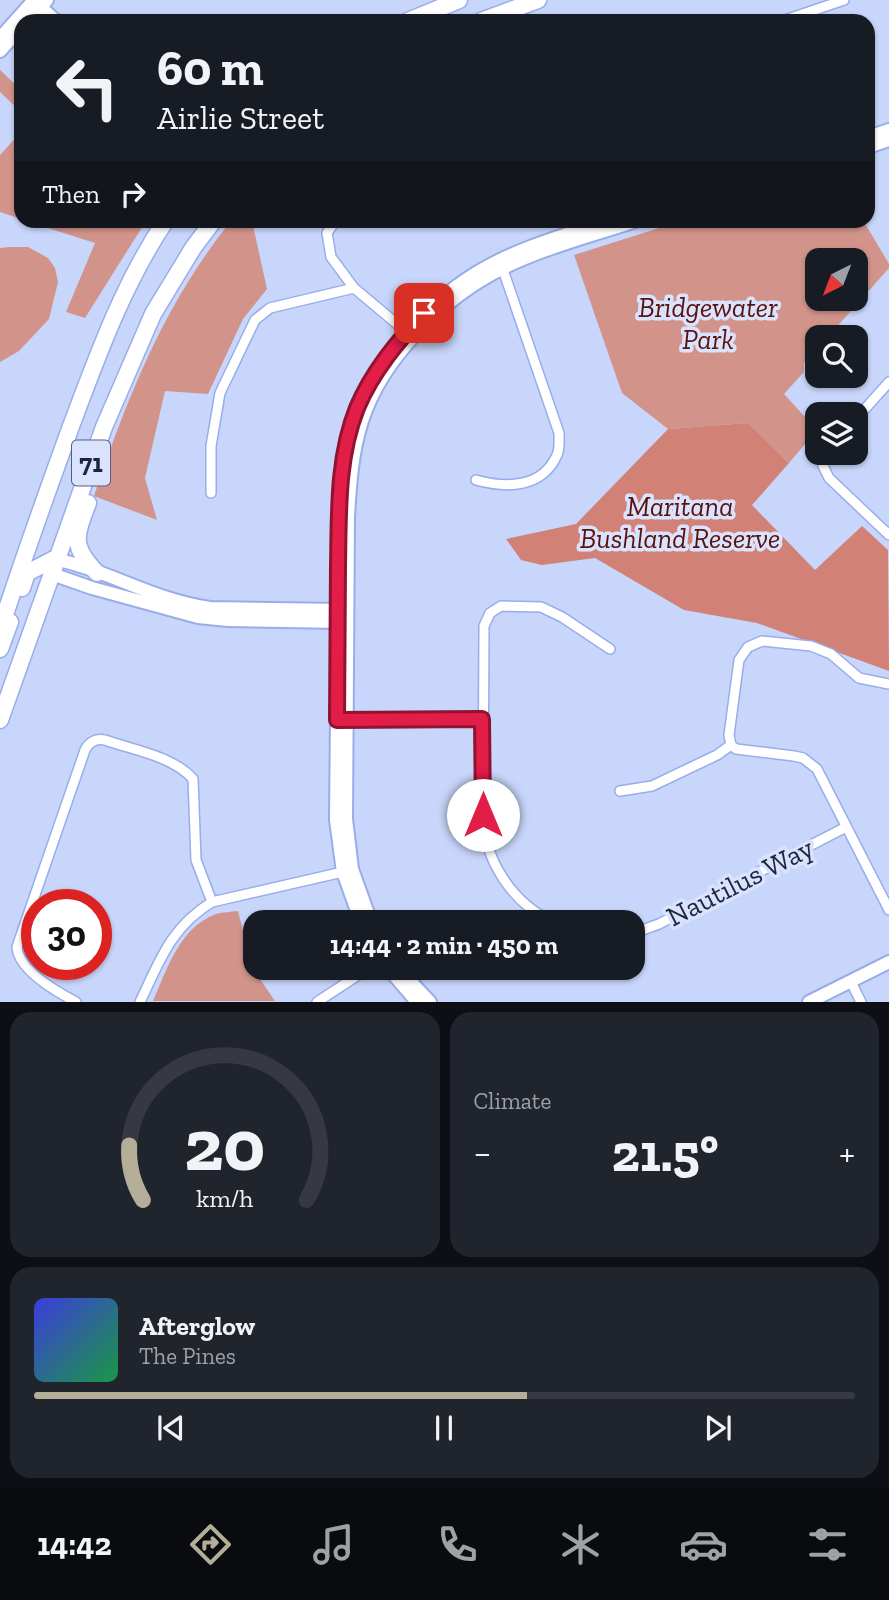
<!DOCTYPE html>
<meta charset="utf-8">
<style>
body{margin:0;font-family:"Zilla Slab",serif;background:#20242c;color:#f1f3f6;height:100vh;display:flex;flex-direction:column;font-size:26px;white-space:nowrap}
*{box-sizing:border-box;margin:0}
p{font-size:23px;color:#9ea1a6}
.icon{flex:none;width:38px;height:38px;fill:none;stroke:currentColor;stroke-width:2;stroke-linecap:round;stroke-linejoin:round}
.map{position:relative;height:1002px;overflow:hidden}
.side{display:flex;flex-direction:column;gap:10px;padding:10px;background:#0d0f14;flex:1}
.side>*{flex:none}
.guide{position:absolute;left:14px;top:14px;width:861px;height:214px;border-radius:21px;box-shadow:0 2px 5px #0004;background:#171b24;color:#f1f3f6;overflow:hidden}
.needle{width:46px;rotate:222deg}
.buttons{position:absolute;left:805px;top:248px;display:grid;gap:14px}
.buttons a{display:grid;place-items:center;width:63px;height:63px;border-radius:14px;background:#171b24;box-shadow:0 2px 5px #0004;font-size:35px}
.speed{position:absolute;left:21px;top:889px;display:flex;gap:14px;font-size:35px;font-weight:700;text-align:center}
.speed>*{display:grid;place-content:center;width:91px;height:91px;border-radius:50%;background:#171b24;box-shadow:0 2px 5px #0004;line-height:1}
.speed .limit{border:10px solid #d22;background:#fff;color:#111}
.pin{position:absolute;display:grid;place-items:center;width:60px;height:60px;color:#fff;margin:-30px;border-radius:14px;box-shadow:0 4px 10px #0006}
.me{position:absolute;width:77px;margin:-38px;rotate:0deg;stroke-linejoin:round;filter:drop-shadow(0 0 5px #0008)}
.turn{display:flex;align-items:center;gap:24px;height:147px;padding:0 28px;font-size:32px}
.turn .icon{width:91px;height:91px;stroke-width:2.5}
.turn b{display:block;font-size:49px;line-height:60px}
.then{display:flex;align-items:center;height:66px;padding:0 28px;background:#0003;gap:14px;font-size:26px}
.big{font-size:52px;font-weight:700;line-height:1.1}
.side .card{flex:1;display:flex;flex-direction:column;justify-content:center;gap:10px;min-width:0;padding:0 24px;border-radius:21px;background:#20242c}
.side .dial{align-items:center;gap:0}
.dial svg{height:182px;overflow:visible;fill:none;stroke:#363941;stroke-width:7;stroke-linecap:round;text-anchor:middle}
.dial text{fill:#f1f3f6;stroke:none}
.song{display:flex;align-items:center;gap:21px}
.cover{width:84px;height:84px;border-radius:10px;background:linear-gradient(135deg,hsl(240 70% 55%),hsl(140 70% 35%))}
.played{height:7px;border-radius:4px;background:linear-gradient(90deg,#b4ad98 60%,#363941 60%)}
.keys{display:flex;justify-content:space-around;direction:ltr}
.heat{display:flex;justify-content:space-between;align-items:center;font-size:38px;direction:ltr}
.side .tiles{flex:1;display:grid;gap:10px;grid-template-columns:1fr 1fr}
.card:last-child{grid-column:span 2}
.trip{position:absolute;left:243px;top:910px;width:402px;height:70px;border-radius:21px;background:#171b24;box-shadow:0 2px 5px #0004;font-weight:700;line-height:70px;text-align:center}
.tab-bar{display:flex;height:112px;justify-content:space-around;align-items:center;background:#090b0e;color:#9ea1a6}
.tab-bar .icon{width:49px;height:49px}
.tab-bar .selected{color:#b4ad98}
.tab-bar b{font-size:32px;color:#f1f3f6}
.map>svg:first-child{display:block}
</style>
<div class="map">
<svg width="889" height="1002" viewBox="0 0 889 1002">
<rect width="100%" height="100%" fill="#c8d6fb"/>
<!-- green -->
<path fill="#d2948a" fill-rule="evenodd" d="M 0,70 L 21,90 L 21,112 L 0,92 Z
M 21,132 L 21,219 L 0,212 L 0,155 Z
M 863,220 L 889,264 L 889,268 L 827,338 L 817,338 L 817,349 L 804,363 L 804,372 L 784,394 L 817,430 L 789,463 L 748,423 L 668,429 L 622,393 L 574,255 L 681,221 ZM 817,261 L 856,261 L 856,299 L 817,299 Z
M 26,221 L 146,221 L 85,318 L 66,312 L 95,243 Z
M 231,221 L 252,221 L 267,289 L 243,319 L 208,394 L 165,391 L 145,478 L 157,520 L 94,496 C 128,396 164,304 231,221 Z
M 9,247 L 28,247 L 48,258 L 55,268 L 58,282 L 49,319 L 19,351 L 0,362 L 0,248 Z
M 238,911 L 253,969 L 275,1001 L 153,1001 C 167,969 180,927 216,914 C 223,912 231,912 238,911 Z"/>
<!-- forest -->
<path fill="#d18175" d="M 748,423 L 789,463 L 752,505 L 815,570 L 862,526 L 888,550 L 889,671 L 757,623 L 684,610 L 595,558 L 542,565 L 521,560 L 506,539 L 576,524 L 668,429 Z"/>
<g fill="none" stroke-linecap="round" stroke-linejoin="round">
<!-- street casing -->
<g stroke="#98ade9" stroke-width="12">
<path id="street" d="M 782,21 L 844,0
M 336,220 L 327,233 L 331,257 L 354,288 L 409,334
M 856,419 L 889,382
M 825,453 L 823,466 L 829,478 L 889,535
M 476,480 C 505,488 542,489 557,455 C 560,449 559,440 559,433 L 501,264
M 211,493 L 211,446 L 220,393 L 255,320 L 270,308 L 354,288
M 889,684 L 859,678 L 831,654 L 811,646 L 762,641 L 748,647 L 739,660 L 729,735 L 731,745 L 736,749 L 794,756 L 803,758 L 817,769 L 889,910
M 341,720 L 482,720
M 620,791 L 652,786 L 717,755 L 731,745
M 553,922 C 512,903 484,860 483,815 L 484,626 L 490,613 L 501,606 L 541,607 L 562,617 L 610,649
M 634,933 L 659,924 L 846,827
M 851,982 L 861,1002
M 76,1002 C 57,992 18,970 17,947 L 85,750 C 89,742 96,738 105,740 C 133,750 173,756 193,779 L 196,860 L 212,902
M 140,1002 C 160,960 171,927 212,902 L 347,871
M 317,1002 L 369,968"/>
</g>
<!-- secondary casing -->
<g stroke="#98ade9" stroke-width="16">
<path id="secondary" d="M 34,1 L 56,21
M 27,21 L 47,0
M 0,38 L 34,0
M 0,51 L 21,28
M 868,137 L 889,130
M 868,147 L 889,140
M 54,559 C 108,570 153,600 210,608 L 343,610
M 52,574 L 92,588 L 198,617 L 228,620 L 343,622
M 361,922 L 343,872 L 336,820 L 339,506 C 340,476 345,445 354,417 C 373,360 426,304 476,273 C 517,248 565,235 610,220
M 371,922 L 352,869 L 346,819 L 348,516 C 350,484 352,452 362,421 C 382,358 444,297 503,268 C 546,247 594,235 639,220
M 388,968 L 417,1002
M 398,968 L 430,1002
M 809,1002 L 889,962"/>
</g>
<!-- highway casing -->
<g stroke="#98ade9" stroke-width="19">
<path id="highway" d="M 408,21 L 459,0
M 481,21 L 538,0
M 88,503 C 75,537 71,546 97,573
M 22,588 L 27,573 L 54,559
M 0,630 C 22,562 46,495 70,429 C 97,357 123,284 166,220
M 0,649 L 10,622
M 0,720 L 104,427 L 153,314 L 193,248 L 214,220"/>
</g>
<!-- street -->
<use href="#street" stroke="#fff" stroke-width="9"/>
<!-- secondary -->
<use href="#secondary" stroke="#fff" stroke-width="12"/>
<!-- highway -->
<use href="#highway" stroke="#fff" stroke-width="16"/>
</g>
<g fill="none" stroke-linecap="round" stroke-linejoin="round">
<!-- route casing -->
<g stroke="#92132f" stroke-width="18">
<path id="route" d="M 424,313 C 398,341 372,372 357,408 C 337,458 339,513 338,566 C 338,617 337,668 337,720 L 482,719 L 483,815"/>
</g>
<!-- route -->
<use href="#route" stroke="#e11d48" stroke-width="12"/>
</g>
<g text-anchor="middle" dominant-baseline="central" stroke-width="7" stroke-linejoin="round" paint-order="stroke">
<!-- shield labels -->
<rect fill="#dae3fd" stroke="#565d76" stroke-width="2" x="72" y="440.5" width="38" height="45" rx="5"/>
<g font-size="26" font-weight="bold" fill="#1d243c">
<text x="91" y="463">71</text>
</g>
<!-- park labels -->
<g font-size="28" font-style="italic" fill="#5a120c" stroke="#dae3fd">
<text x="708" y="307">Bridgewater<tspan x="708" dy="32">Park</tspan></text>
<text x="680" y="506">Maritana<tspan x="680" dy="32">Bushland Reserve</tspan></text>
</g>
<!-- street labels -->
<g font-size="28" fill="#1d243c" stroke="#dae3fd">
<text transform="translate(740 882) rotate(-27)">Nautilus Way</text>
</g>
</g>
</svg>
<div class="buttons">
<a><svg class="needle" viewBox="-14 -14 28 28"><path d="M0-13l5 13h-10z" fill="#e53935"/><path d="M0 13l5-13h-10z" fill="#9ea1a6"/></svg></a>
<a><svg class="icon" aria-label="search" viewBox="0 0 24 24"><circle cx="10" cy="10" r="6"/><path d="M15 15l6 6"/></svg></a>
<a><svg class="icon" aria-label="layers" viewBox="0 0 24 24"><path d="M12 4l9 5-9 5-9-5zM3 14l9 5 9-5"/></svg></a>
</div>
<div class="speed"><div class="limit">30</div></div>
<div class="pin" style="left:424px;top:313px;background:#d93025"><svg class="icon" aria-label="arrive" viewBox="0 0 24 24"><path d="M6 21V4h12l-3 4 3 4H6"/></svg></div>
<svg class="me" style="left:483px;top:815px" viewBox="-20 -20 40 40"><circle r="19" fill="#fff"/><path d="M0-13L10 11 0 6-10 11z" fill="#e11d48"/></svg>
<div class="trip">14:44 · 2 min · 450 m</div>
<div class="guide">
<div class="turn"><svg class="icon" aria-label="left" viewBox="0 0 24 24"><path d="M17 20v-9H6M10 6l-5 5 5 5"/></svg><div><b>60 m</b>Airlie Street</div></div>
<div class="then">Then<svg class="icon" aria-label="right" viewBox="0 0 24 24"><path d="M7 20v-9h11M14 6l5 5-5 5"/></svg></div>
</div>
</div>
<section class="side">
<div class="tiles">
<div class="card dial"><svg viewBox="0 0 100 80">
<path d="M14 69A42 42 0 1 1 86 69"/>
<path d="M14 69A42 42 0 0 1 8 45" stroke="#b4ad98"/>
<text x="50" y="56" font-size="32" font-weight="700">20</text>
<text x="50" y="72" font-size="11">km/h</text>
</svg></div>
<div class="card"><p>Climate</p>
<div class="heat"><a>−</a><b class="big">21.5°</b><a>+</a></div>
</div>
<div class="card">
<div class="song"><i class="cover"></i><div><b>Afterglow</b><p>The Pines</p></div></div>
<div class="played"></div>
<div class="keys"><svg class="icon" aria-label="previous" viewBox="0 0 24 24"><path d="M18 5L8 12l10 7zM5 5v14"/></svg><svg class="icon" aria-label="pause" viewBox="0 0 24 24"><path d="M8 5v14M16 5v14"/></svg><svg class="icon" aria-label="next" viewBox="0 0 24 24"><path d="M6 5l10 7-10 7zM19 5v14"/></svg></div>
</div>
</div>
</section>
<nav class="tab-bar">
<b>14:42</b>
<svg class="icon selected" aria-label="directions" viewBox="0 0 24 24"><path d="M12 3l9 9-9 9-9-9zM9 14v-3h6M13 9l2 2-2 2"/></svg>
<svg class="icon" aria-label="music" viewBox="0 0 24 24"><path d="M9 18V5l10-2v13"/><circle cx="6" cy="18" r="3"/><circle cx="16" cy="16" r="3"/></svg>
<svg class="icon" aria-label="phone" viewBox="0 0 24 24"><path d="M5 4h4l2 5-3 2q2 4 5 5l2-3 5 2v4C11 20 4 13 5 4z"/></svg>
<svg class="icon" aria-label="climate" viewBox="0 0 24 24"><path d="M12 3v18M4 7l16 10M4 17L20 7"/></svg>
<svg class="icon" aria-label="car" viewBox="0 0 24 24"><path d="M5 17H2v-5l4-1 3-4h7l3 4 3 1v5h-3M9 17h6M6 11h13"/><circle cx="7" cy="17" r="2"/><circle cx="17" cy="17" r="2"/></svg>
<svg class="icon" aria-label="filters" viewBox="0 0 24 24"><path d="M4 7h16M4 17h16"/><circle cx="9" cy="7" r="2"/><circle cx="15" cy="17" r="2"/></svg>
</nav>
